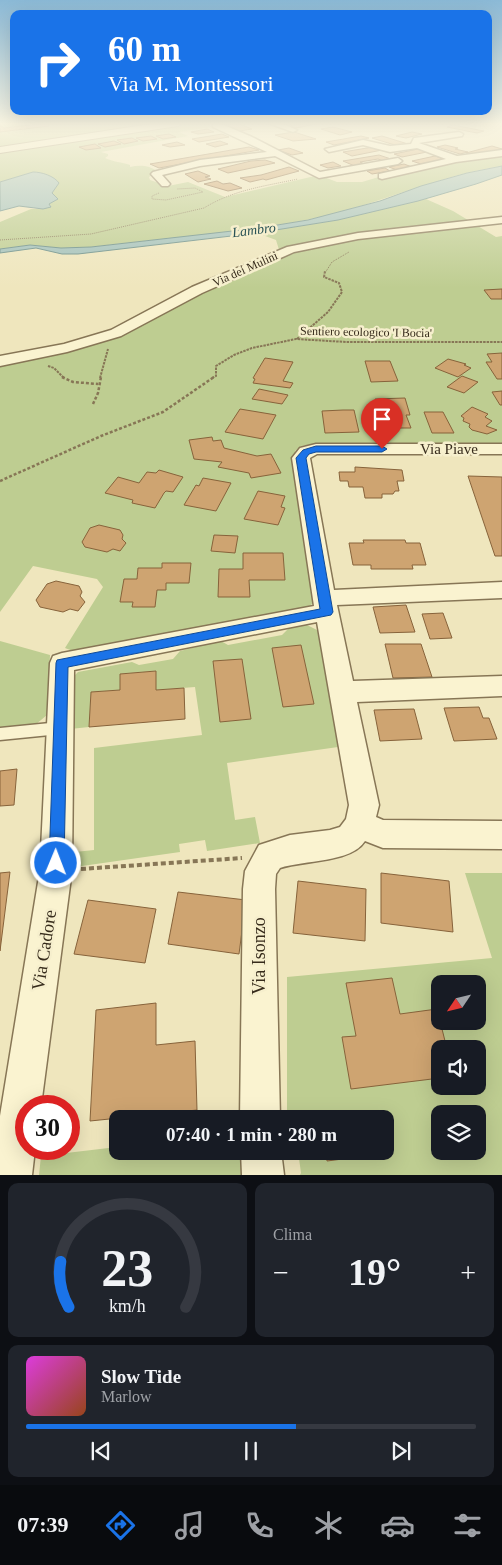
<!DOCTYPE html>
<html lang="it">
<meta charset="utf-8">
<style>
body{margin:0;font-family:Georgia,serif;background:#20242c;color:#f1f3f6;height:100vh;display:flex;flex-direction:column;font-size:19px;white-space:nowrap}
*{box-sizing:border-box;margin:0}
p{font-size:16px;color:#9ea1a6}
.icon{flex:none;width:28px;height:28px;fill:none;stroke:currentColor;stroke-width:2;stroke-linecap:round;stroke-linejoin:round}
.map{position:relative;height:1175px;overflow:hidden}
.panel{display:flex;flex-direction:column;gap:8px;padding:8px;background:#0d0f14;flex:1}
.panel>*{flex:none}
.banner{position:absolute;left:10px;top:10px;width:482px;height:105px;border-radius:10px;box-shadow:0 5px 20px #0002;background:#1a73e8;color:#fff;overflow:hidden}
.needle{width:32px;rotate:235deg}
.fabs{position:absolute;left:431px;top:975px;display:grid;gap:10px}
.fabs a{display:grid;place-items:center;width:55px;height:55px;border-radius:10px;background:#171b24;box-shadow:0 5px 20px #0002;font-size:25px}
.speed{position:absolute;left:15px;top:1095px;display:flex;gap:10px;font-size:25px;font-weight:700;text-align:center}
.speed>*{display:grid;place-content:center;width:65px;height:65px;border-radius:50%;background:#171b24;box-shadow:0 5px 20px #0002;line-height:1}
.speed .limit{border:8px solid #d22;background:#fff;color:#111}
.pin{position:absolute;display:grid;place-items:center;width:42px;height:42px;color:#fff;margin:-51px -21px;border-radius:50% 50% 50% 0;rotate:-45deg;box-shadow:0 0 5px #0007}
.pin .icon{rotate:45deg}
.me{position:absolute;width:55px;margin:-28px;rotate:1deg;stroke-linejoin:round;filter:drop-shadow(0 0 4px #0008)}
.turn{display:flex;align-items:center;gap:18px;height:105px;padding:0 15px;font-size:22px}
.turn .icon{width:65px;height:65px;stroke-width:2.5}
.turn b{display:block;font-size:35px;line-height:42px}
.big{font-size:38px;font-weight:700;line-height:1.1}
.panel .widget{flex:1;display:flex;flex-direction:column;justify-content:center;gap:8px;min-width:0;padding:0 18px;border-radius:10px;background:#20242c}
.panel .dial{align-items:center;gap:0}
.dial svg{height:130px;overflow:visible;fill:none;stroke:#363941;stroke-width:7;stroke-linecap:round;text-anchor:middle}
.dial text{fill:#f1f3f6;stroke:none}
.song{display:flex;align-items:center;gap:15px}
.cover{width:60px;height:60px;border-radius:8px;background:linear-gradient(135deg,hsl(300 70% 55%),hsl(20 70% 35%))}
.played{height:5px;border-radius:2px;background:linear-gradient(90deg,#1a73e8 60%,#363941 60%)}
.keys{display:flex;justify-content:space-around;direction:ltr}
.heat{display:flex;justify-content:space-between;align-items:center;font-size:28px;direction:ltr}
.panel .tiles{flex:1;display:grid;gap:8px;grid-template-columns:1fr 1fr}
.widget:last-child{grid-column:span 2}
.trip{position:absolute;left:109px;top:1110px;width:285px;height:50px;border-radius:10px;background:#171b24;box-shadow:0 5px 20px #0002;font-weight:700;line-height:50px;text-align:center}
.tabs{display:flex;height:80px;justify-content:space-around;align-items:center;background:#090b0e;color:#9ea1a6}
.tabs .icon{width:35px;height:35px}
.tabs .active{color:#1a73e8}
.tabs b{font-size:22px;color:#f1f3f6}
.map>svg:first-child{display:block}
</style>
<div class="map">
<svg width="502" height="1175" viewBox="0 0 502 1175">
<rect width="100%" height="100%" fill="#efe6bd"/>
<!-- green -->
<path fill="#becd91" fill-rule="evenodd" d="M 0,123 L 220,123 L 216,125 L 208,124 L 212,127 L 179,132 L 188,136 L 101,152 L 108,154 L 108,156 L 105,158 C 113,162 122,162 130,165 L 130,167 C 140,165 149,165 158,172 L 149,177 L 150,180 L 168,186 L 188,182 L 225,197 L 319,175 L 337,182 L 362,182 L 382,176 L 502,153 L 502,166 C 440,175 382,203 320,217 C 245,234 167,237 91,247 L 61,248 L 30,245 L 0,249 L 0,222 L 31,209 L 43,209 L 51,206 L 49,204 L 56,200 L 56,197 L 52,193 L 57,185 L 33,172 L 0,182 Z
M 426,199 L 453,211 L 496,237 L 502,236 L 502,443 L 309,445 L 301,446 L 295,451 L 319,597 L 310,606 L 78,653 L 65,648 L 103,587 L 97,579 L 33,566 L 0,612 L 0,361 L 99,339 L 280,253 L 276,240 L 257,233 L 338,220 Z
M 305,624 L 321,632 L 338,747 L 227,763 L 235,820 L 255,817 L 260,843 L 207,851 L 205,840 L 179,844 L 180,852 L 75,867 L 75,852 L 94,850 L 94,748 L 202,735 L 195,687 L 156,690 L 156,671 L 121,674 L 120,690 L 91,692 L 89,727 L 70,729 L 71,679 L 78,672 L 132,662 L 139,665 L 173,659 L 180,651 L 221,641 L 228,645 L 282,635 L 289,628 Z
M 0,641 L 50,655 L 47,715 L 35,725 L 0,728 Z
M 465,873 L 502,873 L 502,1175 L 300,1175 L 301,1173 L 298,1151 L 385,1151 L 385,1119 L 287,1119 L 287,977 L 492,958 ZM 440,984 L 478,984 L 478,1021 L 440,1021 ZM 440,1049 L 478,1049 L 478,1086 L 440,1086 ZM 440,1114 L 478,1114 L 478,1151 L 440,1151 Z
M 117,1147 L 118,1151 L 248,1151 L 250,1175 L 39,1175 L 41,1156 Z"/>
<!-- water -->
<path fill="#a1c0bb" stroke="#688d89" d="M 502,166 L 502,175 L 476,184 L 418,201 L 338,220 L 257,233 L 78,254 L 62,254 L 36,248 L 0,253 L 0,249 L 30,245 L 61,248 L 91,247 L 259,228 L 308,220 L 380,201 L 421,186 L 467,173 Z
M 33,172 C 42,172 54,176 59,183 L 52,193 L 58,199 L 49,204 L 51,207 L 43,209 L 19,206 L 0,211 L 0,182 Z"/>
<!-- building -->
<path fill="#cea471" stroke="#87633b" d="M 46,123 L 49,126 L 0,132 L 0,125 L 4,128 Z
M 237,123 L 252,129 L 239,131 L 225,125 Z
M 304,123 L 321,123 L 296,128 L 289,126 Z
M 453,125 L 484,131 L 477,133 L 447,127 Z
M 333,127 L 352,132 L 340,135 L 321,129 Z
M 207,129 L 214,132 L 198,134 L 191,132 Z
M 294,132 L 316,139 L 293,141 L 275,135 Z
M 412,132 L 422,134 L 406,138 L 396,136 Z
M 169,134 L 176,137 L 163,139 L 156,136 Z
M 222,134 L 229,137 L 199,142 L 192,139 Z
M 151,136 L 157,139 L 143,141 L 136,138 Z
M 361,136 L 369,138 L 334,145 L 326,142 Z
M 382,136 L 408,144 L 398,146 L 372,138 Z
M 132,138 L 138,141 L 124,144 L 117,140 Z
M 114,141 L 121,144 L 105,147 L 98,144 Z
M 220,141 L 228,144 L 215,147 L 206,144 Z
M 177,142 L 185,145 L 170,147 L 162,145 Z
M 95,144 L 101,148 L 86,150 L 79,147 Z
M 445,145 L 458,148 L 455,149 L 468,152 L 460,154 L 437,147 Z
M 492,146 L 502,149 L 475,155 L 466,153 Z
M 249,147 L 259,150 L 159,168 L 150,164 Z
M 373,147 L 382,150 L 352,156 L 343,152 Z
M 289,148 L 303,153 L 292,155 L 278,150 Z
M 418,149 L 427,152 L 402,157 L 394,154 Z
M 379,155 L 394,160 L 386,162 L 378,159 L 360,162 L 367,165 L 357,167 L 343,161 Z
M 435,156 L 445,159 L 421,164 L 412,161 Z
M 265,160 L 275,163 L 228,173 L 218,169 L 251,161 Z
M 333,162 L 341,166 L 328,168 L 320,165 Z
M 404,164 L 412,167 L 397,170 L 389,167 Z
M 289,167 L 299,171 L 266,180 L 263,179 L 250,182 L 240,178 L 261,175 Z
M 385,168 L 390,171 L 372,174 L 367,171 Z
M 198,171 L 210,176 L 205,177 L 211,179 L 198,182 L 185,174 Z
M 217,181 L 223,184 L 230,183 L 242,188 L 228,191 L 204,184 Z
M 502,289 L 502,299 L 491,299 L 484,290 Z
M 502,353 L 502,379 L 497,379 L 486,362 L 492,362 L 487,354 Z
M 265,358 L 293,362 L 283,381 L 293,383 L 290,388 L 253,383 L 255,379 L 253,378 Z
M 448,359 L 466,364 L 464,365 L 471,368 L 458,377 L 435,368 Z
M 365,361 L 390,361 L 398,381 L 371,382 Z
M 462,376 L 478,382 L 464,393 L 447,387 Z
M 259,389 L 288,395 L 282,404 L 252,399 Z
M 502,391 L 502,405 L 500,405 L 492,392 Z
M 405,398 L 410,415 L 406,415 L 411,428 L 380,428 L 375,409 L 379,409 L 375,399 Z
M 472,407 L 488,414 L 485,417 L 492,421 L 486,426 L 497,430 L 487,434 L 472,430 L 469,427 L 470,424 L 463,421 L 464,418 L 461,416 Z
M 240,409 L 276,415 L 263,439 L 225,432 Z
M 343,410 L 354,410 L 359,432 L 325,433 L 322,411 Z
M 424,412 L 443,412 L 454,433 L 432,433 Z
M 212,437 L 213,441 L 221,440 L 224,448 L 257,456 L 271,454 L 281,473 L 251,478 L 249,473 L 218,467 L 222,462 L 194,459 L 189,440 Z
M 355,467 L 402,470 L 404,481 L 397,481 L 399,491 L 395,491 L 393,494 L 382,494 L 382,498 L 365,498 L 363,487 L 349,487 L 348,481 L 340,481 L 339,472 L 355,472 Z
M 159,470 L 183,477 L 173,492 L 166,491 L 164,493 L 155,508 L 132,503 L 133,500 L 105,493 L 118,477 L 139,483 L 147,472 L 156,473 Z
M 468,476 L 502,477 L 502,556 L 495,556 Z
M 203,478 L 231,483 L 216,511 L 184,505 L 196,485 L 199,486 Z
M 258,491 L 285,496 L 281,507 L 285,508 L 278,525 L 244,519 Z
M 99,525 L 120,530 L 123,535 L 122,539 L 126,543 L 120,551 L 113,549 L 107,552 L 85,547 L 82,542 L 90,528 Z
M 214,535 L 238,536 L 235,553 L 211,551 Z
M 363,540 L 405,540 L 406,543 L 420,543 L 426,565 L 412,565 L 413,569 L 371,569 L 371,565 L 353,565 L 349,543 L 364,543 Z
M 243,553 L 283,553 L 285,580 L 249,580 L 250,597 L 218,597 L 219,569 L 243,569 Z
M 162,563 L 191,563 L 189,583 L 166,583 L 166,590 L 157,590 L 155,607 L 132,607 L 133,602 L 120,602 L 124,579 L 137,579 L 138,568 L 162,568 Z
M 56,581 L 79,586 L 82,592 L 80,596 L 85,602 L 78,611 L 70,609 L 63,612 L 40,607 L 36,600 L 47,584 Z
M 406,605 L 415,632 L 380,633 L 373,607 Z
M 443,613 L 452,638 L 430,639 L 422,614 Z
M 385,644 L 421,644 L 432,677 L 393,678 Z
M 301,645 L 314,704 L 283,707 L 272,648 Z
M 242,659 L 251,719 L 220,722 L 213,661 Z
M 156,671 L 156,690 L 184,688 L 185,719 L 89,727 L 91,692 L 120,690 L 120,674 Z
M 479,707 L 483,718 L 489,718 L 497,739 L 454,741 L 444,708 Z
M 414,709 L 422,739 L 380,741 L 374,710 Z
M 17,769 L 14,805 L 0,806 L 0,771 Z
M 10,872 L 0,951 L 0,873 Z
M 381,873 L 449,881 L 453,932 L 381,923 Z
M 298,881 L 366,889 L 365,941 L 293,933 Z
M 178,892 L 246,900 L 239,954 L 168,944 Z
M 88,900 L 156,909 L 145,963 L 74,954 Z
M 392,978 L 400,1014 L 437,1009 L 447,1049 L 440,1049 L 440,1078 L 351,1089 L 342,1037 L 356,1036 L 346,983 Z
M 156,1003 L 156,1045 L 195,1041 L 197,1110 L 90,1121 L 96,1010 Z
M 326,1151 L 357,1151 L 358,1157 L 327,1161 Z"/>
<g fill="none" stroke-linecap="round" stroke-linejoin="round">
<!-- service casing -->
<g stroke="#877656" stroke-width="3">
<path id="service" d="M 60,722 L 65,724 L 67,728 L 65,732 L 60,734 L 0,740 L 0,728 Z"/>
</g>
<!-- minor casing -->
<g stroke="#877656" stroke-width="3">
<path id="minor" d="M 213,123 L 219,123 L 252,137 L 320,172 L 398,158 L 402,161 L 398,164 L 319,178 L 275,156 L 200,166 L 162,175 L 170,184 L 168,186 L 162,186 L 151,174 L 153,172 L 200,160 L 267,152 L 213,127 Z
M 268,123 L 281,123 L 297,130 L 293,132 Z
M 459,132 L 463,134 L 462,136 L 419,143 L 457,156 L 502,150 L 502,156 L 456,162 L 382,179 L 379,178 L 379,174 L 446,159 L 417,148 L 390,152 L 363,145 L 329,152 L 325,149 L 363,140 L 390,146 L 411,144 L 414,138 Z
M 502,217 L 502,223 L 358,239 L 294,252 L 202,293 L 121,336 L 67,352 L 0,366 L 0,356 L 64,344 L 111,330 L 192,287 L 287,247 L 358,233 Z
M 316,444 L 502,444 L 502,454 L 317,454 L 310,458 L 334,590 L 502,582 L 502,598 L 337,605 L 353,681 L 502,676 L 502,696 L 357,702 L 379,805 L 376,817 L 383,820 L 502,821 L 502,849 L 383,848 L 365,841 C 351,863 304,860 280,868 L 276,874 L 275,889 L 280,1119 L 240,1119 L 243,889 L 245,871 L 259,845 L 290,835 L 330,830 L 340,827 L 346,819 L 349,805 L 317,622 L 74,670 L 72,870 L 41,1106 L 26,1106 L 26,1149 L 35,1149 L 32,1175 L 0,1175 L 0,1116 L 40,870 L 50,663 L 53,656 L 62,653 L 314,606 L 292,458 L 300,448 Z
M 241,1151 L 281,1151 L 284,1175 L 242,1175 Z"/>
</g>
<!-- tertiary casing -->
<g stroke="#877656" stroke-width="2">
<path id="tertiary" d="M 157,123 L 182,123 L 178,126 L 0,153 L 0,147 Z"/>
</g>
<!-- path-far3 -->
<path stroke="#877656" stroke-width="1" stroke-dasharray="1 1" stroke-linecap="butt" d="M 159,193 L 152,196 L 152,199 L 166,200 L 203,192 L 195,188 L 177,189
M 0,240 L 91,234 L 204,208 C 233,190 265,186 298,179
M 325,273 L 332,262 L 349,252"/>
<!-- path-far2 -->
<path stroke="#877656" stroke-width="2" stroke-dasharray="2.5 1" stroke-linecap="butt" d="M 297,339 L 328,312 L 342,292 L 339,283 L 324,277 L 325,271
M 48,366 L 54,368 L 64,378
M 100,378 L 108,349
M 212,378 L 216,376 L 216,366 L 234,355 L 252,348 L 296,339 L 346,342 L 502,342"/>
<!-- path-far1 -->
<path stroke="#877656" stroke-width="2.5" stroke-dasharray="3 2" stroke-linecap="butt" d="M 62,377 L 73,382 L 98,384
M 93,404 L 98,393 L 101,377
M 0,481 L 101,436 L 163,412 L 214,377"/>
<!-- path -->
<path stroke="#877656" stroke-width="4" stroke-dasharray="5 3" stroke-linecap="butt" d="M 81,869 L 242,858"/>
<!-- service -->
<use href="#service" fill="#faf3d0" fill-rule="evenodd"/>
<!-- minor -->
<use href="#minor" fill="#faf3d0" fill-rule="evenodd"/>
<!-- tertiary -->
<use href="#tertiary" fill="#faf3d0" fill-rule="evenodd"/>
</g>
<!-- sky -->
<linearGradient id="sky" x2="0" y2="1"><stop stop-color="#8bb9d6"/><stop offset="0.43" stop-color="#f8f4e1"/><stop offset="1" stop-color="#f8f4e1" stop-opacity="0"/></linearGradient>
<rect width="502" height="288" fill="url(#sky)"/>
<!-- route -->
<path fill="#1a73e8" stroke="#114b97" d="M 316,446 L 382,446 L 387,449 L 382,452 L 316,452 L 309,454 L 306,458 L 333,612 L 331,615 L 68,667 L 64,863 L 62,869 L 56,871 L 51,869 L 49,863 L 56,663 L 57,660 L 320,609 L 296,458 L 303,450 Z"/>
<g text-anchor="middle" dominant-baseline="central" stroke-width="5" stroke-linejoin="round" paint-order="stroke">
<!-- far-street labels -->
<g font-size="12" fill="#362b1b" stroke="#f6efcd">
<text transform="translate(245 269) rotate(-24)">Via dei Mulini</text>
<text transform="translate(366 332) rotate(1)">Sentiero ecologico 'I Bocia'</text>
</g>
<!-- far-water labels -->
<g font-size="14" font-style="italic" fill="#2a5356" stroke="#f6efcd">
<text transform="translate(254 230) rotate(-7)">Lambro</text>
</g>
<!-- street labels -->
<g font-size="15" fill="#362b1b" stroke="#f6efcd">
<text x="449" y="449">Via Piave</text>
</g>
<!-- near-street labels -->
<g font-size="18" fill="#362b1b" stroke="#f6efcd">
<text transform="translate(44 950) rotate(-81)">Via Cadore</text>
<text transform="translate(259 956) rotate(-90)">Via Isonzo</text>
</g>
</g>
</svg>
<div class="fabs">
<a><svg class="needle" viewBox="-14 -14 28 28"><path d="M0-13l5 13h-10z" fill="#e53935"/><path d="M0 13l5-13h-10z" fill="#9ea1a6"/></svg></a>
<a><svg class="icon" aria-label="sound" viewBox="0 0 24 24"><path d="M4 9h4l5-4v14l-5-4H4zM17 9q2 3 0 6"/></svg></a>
<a><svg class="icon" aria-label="layers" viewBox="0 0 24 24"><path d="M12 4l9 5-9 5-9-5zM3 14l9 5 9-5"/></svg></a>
</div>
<div class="speed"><div class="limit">30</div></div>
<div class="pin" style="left:382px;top:449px;background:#d93025"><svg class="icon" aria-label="arrive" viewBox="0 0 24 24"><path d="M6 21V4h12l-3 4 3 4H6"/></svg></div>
<svg class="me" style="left:56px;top:863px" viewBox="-20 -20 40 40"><circle r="17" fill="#1a73e8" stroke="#fff" stroke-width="3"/><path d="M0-11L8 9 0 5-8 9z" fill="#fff"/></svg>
<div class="trip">07:40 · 1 min · 280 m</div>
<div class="banner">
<div class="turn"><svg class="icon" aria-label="right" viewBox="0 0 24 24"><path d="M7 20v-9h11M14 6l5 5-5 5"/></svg><div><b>60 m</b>Via M. Montessori</div></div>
</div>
</div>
<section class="panel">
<div class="tiles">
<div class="widget dial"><svg viewBox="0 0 100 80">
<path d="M14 69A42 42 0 1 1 86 69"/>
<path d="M14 69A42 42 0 0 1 9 41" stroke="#1a73e8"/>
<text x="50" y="56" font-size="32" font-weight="700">23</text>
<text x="50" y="72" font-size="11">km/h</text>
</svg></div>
<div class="widget"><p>Clima</p>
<div class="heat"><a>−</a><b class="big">19°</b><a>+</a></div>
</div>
<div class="widget">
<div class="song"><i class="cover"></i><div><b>Slow Tide</b><p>Marlow</p></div></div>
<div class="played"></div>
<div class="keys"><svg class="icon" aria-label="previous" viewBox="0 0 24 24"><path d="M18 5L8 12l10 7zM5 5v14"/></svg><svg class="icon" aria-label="pause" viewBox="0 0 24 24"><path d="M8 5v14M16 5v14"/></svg><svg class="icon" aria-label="next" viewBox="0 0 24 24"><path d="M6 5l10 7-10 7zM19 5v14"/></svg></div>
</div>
</div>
</section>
<nav class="tabs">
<b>07:39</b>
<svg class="icon active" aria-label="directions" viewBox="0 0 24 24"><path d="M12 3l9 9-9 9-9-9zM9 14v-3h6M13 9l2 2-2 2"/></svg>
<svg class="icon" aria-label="music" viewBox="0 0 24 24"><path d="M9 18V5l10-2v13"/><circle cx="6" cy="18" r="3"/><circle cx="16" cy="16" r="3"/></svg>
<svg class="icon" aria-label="phone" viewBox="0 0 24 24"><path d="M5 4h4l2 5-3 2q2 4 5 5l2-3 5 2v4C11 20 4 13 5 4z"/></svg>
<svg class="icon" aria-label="climate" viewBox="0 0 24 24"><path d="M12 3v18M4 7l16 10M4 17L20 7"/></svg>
<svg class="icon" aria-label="car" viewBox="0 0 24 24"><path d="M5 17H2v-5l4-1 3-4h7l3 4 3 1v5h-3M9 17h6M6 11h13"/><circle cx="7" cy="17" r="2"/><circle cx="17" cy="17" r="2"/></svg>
<svg class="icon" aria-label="filters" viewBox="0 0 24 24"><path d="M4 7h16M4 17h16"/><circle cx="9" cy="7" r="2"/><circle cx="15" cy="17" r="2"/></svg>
</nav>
